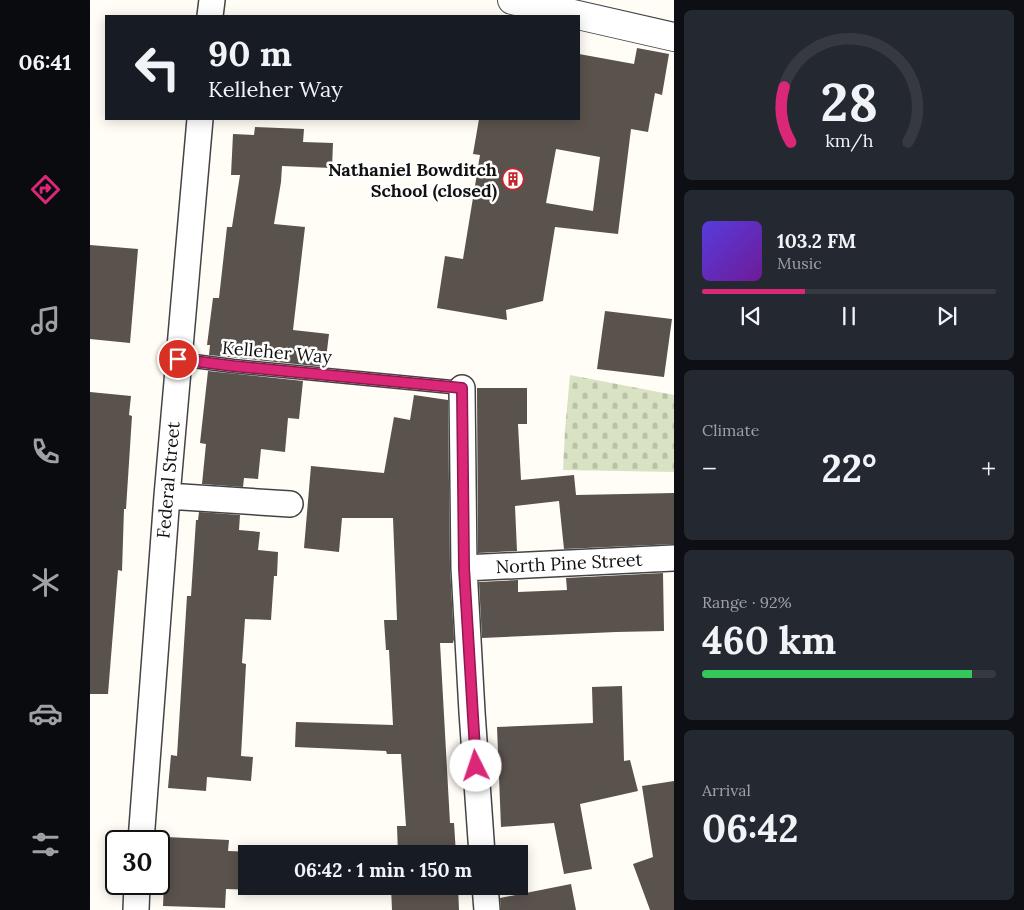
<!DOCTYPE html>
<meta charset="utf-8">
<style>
body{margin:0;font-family:Lora,serif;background:#242831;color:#f1f3f6;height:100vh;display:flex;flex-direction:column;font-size:19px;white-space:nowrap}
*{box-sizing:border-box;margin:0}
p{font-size:16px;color:#9ea1a6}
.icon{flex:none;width:28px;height:28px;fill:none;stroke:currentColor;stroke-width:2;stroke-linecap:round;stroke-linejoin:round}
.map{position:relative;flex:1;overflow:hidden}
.details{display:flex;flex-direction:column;gap:10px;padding:10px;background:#0d0f14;width:350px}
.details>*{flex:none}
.guide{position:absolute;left:15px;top:15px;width:475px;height:105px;border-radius:0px;box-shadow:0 2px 12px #0003;background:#171b24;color:#f1f3f6;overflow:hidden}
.speed{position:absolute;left:15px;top:830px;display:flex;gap:10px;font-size:25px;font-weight:700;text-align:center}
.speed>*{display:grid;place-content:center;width:65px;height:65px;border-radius:50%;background:#171b24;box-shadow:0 2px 12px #0003;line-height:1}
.speed .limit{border:2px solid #111;border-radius:8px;background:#fff;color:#111}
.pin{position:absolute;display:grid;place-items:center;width:42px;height:42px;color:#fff;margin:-21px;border:2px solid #fff;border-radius:50%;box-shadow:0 1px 5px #0007}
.me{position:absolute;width:55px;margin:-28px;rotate:356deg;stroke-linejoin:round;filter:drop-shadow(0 0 4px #0008)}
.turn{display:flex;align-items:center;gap:18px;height:105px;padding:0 20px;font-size:22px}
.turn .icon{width:65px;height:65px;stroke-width:2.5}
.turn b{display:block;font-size:35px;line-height:42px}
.big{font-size:38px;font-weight:800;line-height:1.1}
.details .tile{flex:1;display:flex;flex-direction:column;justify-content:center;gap:8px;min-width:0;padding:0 18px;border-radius:8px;background:#242831}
.details .dial{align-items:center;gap:0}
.dial svg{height:130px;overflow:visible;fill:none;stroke:#363941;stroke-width:7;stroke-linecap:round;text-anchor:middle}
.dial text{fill:#f1f3f6;stroke:none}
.song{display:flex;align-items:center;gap:15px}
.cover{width:60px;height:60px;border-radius:8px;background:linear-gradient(135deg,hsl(250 70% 55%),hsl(280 70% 35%))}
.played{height:5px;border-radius:2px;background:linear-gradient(90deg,#db2777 35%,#363941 35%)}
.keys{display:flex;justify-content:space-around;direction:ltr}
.heat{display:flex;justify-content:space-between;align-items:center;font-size:28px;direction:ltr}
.charge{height:8px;border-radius:4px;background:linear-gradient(90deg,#34c759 92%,#363941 0)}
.trip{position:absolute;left:148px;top:845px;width:290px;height:50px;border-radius:0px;background:#171b24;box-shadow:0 2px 12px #0003;font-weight:800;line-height:50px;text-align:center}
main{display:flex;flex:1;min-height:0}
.dock{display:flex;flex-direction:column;width:90px;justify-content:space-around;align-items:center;background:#090b0e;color:#9ea1a6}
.dock .icon{width:35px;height:35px}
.dock .current{color:#db2777}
.dock b{font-size:22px;color:#f1f3f6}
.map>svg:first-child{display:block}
</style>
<main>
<nav class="dock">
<b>06:41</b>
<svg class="icon current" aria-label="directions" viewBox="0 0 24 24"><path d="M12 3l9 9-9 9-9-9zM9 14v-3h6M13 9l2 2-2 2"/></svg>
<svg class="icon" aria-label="music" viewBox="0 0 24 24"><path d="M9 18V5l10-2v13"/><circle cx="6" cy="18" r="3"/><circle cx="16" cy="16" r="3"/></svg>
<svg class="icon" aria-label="phone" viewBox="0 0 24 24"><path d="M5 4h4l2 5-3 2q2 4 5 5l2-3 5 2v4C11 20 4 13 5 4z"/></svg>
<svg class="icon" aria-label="climate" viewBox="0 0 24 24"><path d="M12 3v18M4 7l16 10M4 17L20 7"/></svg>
<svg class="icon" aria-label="car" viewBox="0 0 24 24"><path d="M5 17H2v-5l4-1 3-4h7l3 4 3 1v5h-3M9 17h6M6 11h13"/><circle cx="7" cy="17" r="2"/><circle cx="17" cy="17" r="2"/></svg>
<svg class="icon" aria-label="filters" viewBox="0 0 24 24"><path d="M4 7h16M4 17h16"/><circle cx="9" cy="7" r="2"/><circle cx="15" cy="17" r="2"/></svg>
</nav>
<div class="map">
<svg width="584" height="910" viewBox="0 0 584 910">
<defs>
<pattern id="cemetery-stones" width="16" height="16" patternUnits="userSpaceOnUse" patternTransform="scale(1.25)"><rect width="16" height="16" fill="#d9e3c4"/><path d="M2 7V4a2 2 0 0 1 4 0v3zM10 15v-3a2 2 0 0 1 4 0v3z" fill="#b9c2a7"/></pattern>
</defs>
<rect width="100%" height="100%" fill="#fffdf5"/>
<!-- cemetery -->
<path fill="url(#cemetery-stones)" d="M 480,375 L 584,395 L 584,472 L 473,470 L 475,430 Z"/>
<!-- building -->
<path fill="#5a524d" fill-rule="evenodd" d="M 547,48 L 579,54 L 572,95 L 565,93 L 558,132 L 541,129 L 528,234 L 465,227 L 453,301 L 416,310 L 417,320 L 347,308 L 355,256 L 373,259 L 390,155 L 383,154 L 389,119 L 489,119 L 489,54 L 544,64 ZM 466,149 L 510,157 L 503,211 L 456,203 Z
M 165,127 L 214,129 L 213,142 L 243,143 L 242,168 L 192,166 L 191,182 L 184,224 L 215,227 L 203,330 L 239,334 L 235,367 L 119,355 L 120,345 L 117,345 L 123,298 L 129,298 L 137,227 L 142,227 L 150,175 L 141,175 L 143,134 L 164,135 Z
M 0,245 L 48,249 L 40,343 L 0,339 Z
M 515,311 L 582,319 L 574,377 L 507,369 Z
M 118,371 L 213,381 L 209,419 L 198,418 L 195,452 L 171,449 L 168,479 L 154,478 L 153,487 L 112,484 L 116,444 L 110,443 Z
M 387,388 L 437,388 L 437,424 L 428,424 L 431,480 L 484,475 L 486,495 L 584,493 L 584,544 L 474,549 L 469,501 L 425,506 L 427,551 L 388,553 Z
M 0,392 L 41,396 L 39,415 L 42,416 L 36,509 L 34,509 L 32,571 L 28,570 L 18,694 L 0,694 Z
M 324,395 L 358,400 L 360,568 L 364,639 L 363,643 L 350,643 L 360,823 L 364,823 L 366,854 L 308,854 L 307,826 L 316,826 L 311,754 L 297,754 L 296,751 L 205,747 L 206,722 L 303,725 L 299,650 L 296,650 L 294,620 L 307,620 L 303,518 L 252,518 L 249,552 L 214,548 L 221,466 L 294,473 L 304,417 L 320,420 Z
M 109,512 L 150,515 L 149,530 L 170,532 L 168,550 L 188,552 L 187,576 L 184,576 L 181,620 L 155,619 L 152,663 L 156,664 L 151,756 L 163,757 L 161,781 L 117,777 L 116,791 L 78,788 L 81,755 L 87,756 L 97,596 L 101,596 L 106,520 L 108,520 Z
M 573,573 L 574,631 L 526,632 L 392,638 L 389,582 L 428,580 L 428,592 L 477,590 L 476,578 Z
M 532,686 L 534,761 L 540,760 L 548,791 L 490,804 L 502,869 L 474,874 L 464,823 L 411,827 L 407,727 L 503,723 L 502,687 Z
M 584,781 L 584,910 L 560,910 L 543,864 L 563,857 L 552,786 Z
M 76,837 L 139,840 L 138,851 L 197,853 L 156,854 L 156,886 L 196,886 L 196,891 L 136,889 L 135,908 L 73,906 Z
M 481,884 L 486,910 L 411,910 L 410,898 Z
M 310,886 L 368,886 L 369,910 L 302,910 L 301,887 Z"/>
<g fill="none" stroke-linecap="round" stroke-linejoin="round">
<!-- service casing -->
<g stroke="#444" stroke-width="15">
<path id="service" d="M 88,359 L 143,366 L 372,388"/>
</g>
<!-- minor casing -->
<g stroke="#444" stroke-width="28">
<path id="minor" d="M 120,16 L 122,0
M 372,388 L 374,568 L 382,712 L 392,854
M 77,496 L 200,504
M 374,568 L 584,558
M 51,841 L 77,496 L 110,119
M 395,886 L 397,910
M 46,910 L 47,884"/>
</g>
<!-- tertiary casing -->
<g stroke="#444" stroke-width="30">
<path id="tertiary" d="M 422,0 L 584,37"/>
</g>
<!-- service -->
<use href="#service" stroke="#fff" stroke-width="12"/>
<!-- minor -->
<use href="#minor" stroke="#fff" stroke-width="25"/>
<!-- tertiary -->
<use href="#tertiary" stroke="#fff" stroke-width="28"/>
</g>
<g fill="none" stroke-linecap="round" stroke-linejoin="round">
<!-- route casing -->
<g stroke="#8e194d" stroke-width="12">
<path id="route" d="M 88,359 L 143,366 L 372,388 L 374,568 L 386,766"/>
</g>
<!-- route -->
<use href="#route" stroke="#db2777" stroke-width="9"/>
</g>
<!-- icons -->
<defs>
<g id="building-ring" transform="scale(1.125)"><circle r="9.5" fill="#fff" stroke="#c4262e" stroke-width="1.5"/><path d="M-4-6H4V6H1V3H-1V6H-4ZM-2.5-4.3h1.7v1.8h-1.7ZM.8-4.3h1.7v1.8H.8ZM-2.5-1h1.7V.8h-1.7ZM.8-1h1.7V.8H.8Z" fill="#c4262e"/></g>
</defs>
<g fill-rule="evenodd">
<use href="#building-ring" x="423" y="179"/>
</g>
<g text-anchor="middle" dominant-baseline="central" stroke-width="5" stroke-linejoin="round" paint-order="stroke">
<!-- poi labels -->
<g font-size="18" font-weight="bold" fill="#111" stroke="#fff" text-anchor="end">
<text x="407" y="169">Nathaniel Bowditch<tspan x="407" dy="21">School (closed)</tspan></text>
</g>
<!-- street labels -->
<g font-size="18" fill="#111" stroke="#fff">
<text transform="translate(187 352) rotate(5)">Kelleher Way</text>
<text transform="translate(78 480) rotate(-85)">Federal Street</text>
<text transform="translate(479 563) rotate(-3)">North Pine Street</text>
</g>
</g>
</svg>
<div class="speed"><div class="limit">30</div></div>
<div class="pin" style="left:88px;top:359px;background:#d93025"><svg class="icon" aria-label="arrive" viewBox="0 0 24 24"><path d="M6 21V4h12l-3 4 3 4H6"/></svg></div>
<svg class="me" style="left:386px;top:766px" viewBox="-20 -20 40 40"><circle r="19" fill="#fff"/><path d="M0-13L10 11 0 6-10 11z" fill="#db2777"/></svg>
<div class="trip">06:42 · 1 min · 150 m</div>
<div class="guide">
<div class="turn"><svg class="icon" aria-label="left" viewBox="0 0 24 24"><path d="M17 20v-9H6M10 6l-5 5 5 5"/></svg><div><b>90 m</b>Kelleher Way</div></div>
</div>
</div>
<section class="details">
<div class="tile dial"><svg viewBox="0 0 100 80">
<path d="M14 69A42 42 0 1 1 86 69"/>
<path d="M14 69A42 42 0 0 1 10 35" stroke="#db2777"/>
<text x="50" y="56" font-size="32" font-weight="700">28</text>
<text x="50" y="72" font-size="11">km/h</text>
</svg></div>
<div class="tile">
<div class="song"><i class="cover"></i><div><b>103.2 FM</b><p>Music</p></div></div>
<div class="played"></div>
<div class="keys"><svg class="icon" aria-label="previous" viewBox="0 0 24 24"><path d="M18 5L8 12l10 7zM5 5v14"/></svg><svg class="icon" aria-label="pause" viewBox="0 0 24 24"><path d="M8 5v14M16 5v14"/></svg><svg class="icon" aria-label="next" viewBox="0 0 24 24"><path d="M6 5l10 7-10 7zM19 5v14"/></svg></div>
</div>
<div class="tile"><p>Climate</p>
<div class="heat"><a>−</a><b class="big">22°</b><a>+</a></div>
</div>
<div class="tile"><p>Range · 92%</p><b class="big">460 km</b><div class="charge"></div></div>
<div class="tile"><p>Arrival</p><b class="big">06:42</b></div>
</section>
</main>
